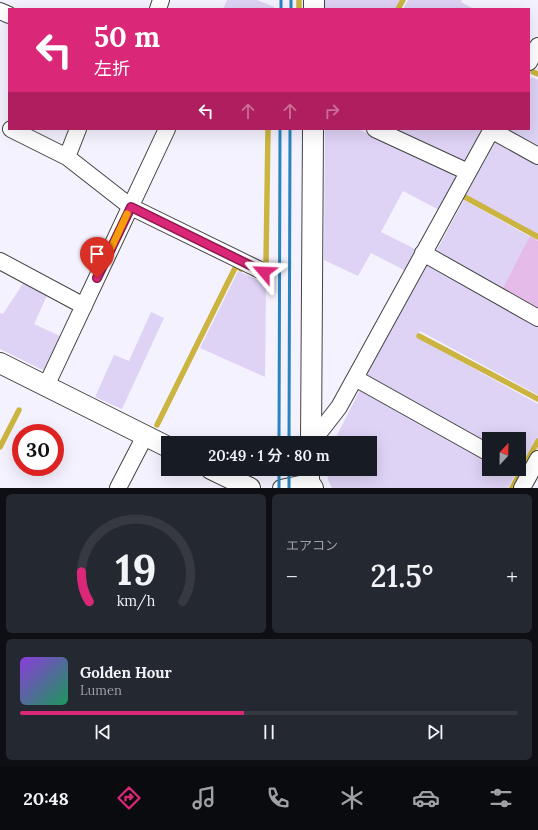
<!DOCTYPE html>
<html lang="ja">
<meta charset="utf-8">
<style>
body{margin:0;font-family:Lora,"Noto Sans JP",serif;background:#242831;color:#f1f3f6;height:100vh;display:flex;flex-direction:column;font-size:15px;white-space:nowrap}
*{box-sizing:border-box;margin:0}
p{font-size:13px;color:#9ea1a6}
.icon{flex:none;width:22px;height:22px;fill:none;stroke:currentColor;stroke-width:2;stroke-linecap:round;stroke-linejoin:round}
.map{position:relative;height:488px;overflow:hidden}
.details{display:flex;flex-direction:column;gap:6px;padding:6px;background:#0d0f14;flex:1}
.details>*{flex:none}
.hud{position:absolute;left:8px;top:8px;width:522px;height:122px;border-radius:0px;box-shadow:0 4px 16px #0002;background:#db2777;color:#fff;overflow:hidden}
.needle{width:26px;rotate:22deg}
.tools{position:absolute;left:482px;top:432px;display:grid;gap:8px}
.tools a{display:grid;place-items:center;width:44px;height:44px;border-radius:0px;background:#171b24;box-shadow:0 4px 16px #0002;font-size:20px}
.speed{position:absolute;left:12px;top:424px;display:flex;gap:8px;font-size:20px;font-weight:700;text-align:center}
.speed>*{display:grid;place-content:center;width:52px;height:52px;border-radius:50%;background:#171b24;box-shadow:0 4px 16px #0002;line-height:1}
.speed .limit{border:6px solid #d22;background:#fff;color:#111}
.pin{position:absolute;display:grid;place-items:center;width:34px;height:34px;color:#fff;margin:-41px -17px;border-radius:50% 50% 50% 0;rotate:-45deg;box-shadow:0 0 4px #0007}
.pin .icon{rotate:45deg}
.me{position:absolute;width:44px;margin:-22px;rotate:296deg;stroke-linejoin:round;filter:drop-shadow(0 0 3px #0008)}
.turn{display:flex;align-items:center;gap:14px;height:84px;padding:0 20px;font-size:18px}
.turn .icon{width:52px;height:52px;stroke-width:2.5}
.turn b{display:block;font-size:28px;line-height:34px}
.lanes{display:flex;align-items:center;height:38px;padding:0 20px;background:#0003;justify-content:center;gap:20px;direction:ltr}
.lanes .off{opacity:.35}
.big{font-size:30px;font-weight:600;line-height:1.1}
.details .tile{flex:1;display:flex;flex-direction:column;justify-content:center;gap:6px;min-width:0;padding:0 14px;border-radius:6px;background:#242831}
.details .dial{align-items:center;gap:0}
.dial svg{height:104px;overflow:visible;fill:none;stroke:#363941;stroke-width:7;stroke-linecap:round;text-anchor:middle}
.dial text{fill:#f1f3f6;stroke:none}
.song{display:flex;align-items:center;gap:12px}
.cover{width:48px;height:48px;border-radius:6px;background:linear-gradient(135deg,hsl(270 70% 55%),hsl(150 70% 35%))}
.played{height:4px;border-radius:2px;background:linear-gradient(90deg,#db2777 45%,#363941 45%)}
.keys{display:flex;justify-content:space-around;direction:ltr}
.heat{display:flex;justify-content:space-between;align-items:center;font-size:22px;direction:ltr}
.details .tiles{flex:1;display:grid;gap:6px;grid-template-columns:1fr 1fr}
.tile:last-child{grid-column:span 2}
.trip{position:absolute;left:161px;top:436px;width:216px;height:40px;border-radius:0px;background:#171b24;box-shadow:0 4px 16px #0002;font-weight:600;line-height:40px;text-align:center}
.dock{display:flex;height:64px;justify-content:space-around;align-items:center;background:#090b0e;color:#9ea1a6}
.dock .icon{width:28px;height:28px}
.dock .selected{color:#db2777}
.dock b{font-size:18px;color:#f1f3f6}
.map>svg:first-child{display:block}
</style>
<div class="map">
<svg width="538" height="488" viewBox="0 0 538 488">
<rect width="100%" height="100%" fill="#f5f2ff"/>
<!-- farmland -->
<path fill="#ded2f5" d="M 227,0 L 257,0 L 274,7 L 274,9 L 223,9 Z
M 323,0 L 400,0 L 395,9 L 323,9 Z
M 408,0 L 462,0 L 461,2 L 474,9 L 403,9 Z
M 532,77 L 538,80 L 538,149 L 503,129 L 529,129 L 529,81 Z
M 325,129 L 358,129 L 460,175 L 441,211 L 403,191 L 381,232 L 417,250 L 406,271 L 371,253 L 358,276 L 324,260 Z
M 389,129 L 486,129 L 468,161 L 462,165 Z
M 497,139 L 538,162 L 538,235 L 466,195 Z
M 464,200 L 538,241 L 538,312 L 434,255 Z
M 428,264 L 538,324 L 538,395 L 420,331 L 416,337 L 538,404 L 538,437 L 522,466 L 519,464 L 519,439 L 489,439 L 489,448 L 364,378 Z
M 238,271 L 266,284 L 265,377 L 200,348 Z
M 26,279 L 49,291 L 34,324 L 62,337 L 45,371 L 0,349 L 0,313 L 3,314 Z
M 151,312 L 164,318 L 122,409 L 95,397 L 114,355 L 129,361 Z
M 361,388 L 489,460 L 489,469 L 505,469 L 515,475 L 508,488 L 332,488 L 328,480 L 327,469 L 370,469 L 370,443 L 333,443 Z"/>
<!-- green -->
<path fill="#e5bce9" d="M 530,236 L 538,241 L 538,312 L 501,292 Z"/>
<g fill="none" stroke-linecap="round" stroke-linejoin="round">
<!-- stream -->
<path stroke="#cbb440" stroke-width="5.5" d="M 299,9 L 299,0
M 398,9 L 403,0
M 533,72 L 538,74
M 463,196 L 538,237
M 266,263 L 268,129
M 419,336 L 538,399
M 157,425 L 236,266 L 241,269
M 0,447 L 19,410
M 524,466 L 538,441
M 512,488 L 518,477"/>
<!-- minor casing -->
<g stroke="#434343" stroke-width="18">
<path id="minor" d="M 158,9 L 161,0
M 0,11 L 9,15
M 529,62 L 538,46
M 11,129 L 67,157 L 131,207 L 264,272
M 375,129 L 468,172
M 491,130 L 538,156
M 67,157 L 78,129
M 423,253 L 538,318
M 0,261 L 84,306
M 355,378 L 489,453
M 46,386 L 167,129
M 311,443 L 339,407 L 492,129
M 118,488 L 145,436
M 281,488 L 309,482
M 522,488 L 538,459"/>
</g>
<!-- tertiary casing -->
<g stroke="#434343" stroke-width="22">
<path id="tertiary" d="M 314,9 L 314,0
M 0,363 L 168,447
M 311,443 L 313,129
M 211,469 L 250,488
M 309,469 L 309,482 L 313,488"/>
</g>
<!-- minor -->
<use href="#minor" stroke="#fff" stroke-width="16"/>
<!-- tertiary -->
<use href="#tertiary" stroke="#fff" stroke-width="20"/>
<!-- rail -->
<path stroke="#2985be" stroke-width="3" d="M 281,9 L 281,0
M 291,9 L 291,0
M 279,443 L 280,129
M 289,443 L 290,129
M 279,488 L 279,469
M 289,488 L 289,469"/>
</g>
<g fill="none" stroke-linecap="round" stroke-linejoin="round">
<!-- route casing -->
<g stroke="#8e194d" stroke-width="10">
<path id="route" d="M 97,278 L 131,207 L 264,272"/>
</g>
<!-- route -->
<use href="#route" stroke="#db2777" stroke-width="7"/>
<!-- slow -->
<path stroke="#f59e0b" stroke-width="7" d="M 108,255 L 127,214"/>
</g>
</svg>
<div class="tools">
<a><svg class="needle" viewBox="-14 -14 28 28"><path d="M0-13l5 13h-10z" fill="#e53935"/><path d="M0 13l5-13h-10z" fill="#9ea1a6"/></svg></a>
</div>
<div class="speed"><div class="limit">30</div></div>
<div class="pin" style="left:97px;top:278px;background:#d93025"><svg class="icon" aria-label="arrive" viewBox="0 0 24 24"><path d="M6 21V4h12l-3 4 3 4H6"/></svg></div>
<svg class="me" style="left:264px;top:272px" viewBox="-20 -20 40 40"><path d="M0-17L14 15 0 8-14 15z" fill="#db2777" stroke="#fff" stroke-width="4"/></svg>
<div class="trip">20:49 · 1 分 · 80 m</div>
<div class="hud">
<div class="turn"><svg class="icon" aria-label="left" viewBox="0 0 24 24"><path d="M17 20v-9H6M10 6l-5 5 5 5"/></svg><div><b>50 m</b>左折</div></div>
<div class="lanes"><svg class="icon" aria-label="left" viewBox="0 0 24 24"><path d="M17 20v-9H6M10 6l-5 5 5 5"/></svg><svg class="icon off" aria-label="ahead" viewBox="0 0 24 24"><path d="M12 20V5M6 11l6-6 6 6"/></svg><svg class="icon off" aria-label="ahead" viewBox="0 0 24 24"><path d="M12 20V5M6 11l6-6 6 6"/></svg><svg class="icon off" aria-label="right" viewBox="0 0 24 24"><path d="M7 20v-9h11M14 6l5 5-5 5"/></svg></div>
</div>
</div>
<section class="details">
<div class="tiles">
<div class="tile dial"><svg viewBox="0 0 100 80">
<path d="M14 69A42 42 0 1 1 86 69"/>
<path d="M14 69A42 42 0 0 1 8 46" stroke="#db2777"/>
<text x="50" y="56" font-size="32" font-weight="700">19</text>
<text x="50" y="72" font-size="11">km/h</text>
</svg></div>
<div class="tile"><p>エアコン</p>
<div class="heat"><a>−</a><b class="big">21.5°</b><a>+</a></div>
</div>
<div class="tile">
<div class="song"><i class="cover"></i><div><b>Golden Hour</b><p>Lumen</p></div></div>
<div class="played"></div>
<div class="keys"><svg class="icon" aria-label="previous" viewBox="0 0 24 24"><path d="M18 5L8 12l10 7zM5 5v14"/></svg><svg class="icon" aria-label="pause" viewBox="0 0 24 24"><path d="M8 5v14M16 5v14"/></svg><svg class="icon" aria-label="next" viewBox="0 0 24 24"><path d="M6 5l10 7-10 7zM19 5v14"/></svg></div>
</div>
</div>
</section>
<nav class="dock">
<b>20:48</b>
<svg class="icon selected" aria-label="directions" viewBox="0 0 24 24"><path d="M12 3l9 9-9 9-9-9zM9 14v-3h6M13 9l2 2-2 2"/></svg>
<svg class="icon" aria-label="music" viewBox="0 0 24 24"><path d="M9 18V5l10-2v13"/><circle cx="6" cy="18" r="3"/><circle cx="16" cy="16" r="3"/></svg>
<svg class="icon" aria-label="phone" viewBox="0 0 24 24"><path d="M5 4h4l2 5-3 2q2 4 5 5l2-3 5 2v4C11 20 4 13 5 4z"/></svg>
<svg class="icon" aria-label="climate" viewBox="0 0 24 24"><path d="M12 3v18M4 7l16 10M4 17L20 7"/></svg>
<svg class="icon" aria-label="car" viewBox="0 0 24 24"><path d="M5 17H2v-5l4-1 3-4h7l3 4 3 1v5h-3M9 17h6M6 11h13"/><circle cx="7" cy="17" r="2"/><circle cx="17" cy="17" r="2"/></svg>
<svg class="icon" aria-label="filters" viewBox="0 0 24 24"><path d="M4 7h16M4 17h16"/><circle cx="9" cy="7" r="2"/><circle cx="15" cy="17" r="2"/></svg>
</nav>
